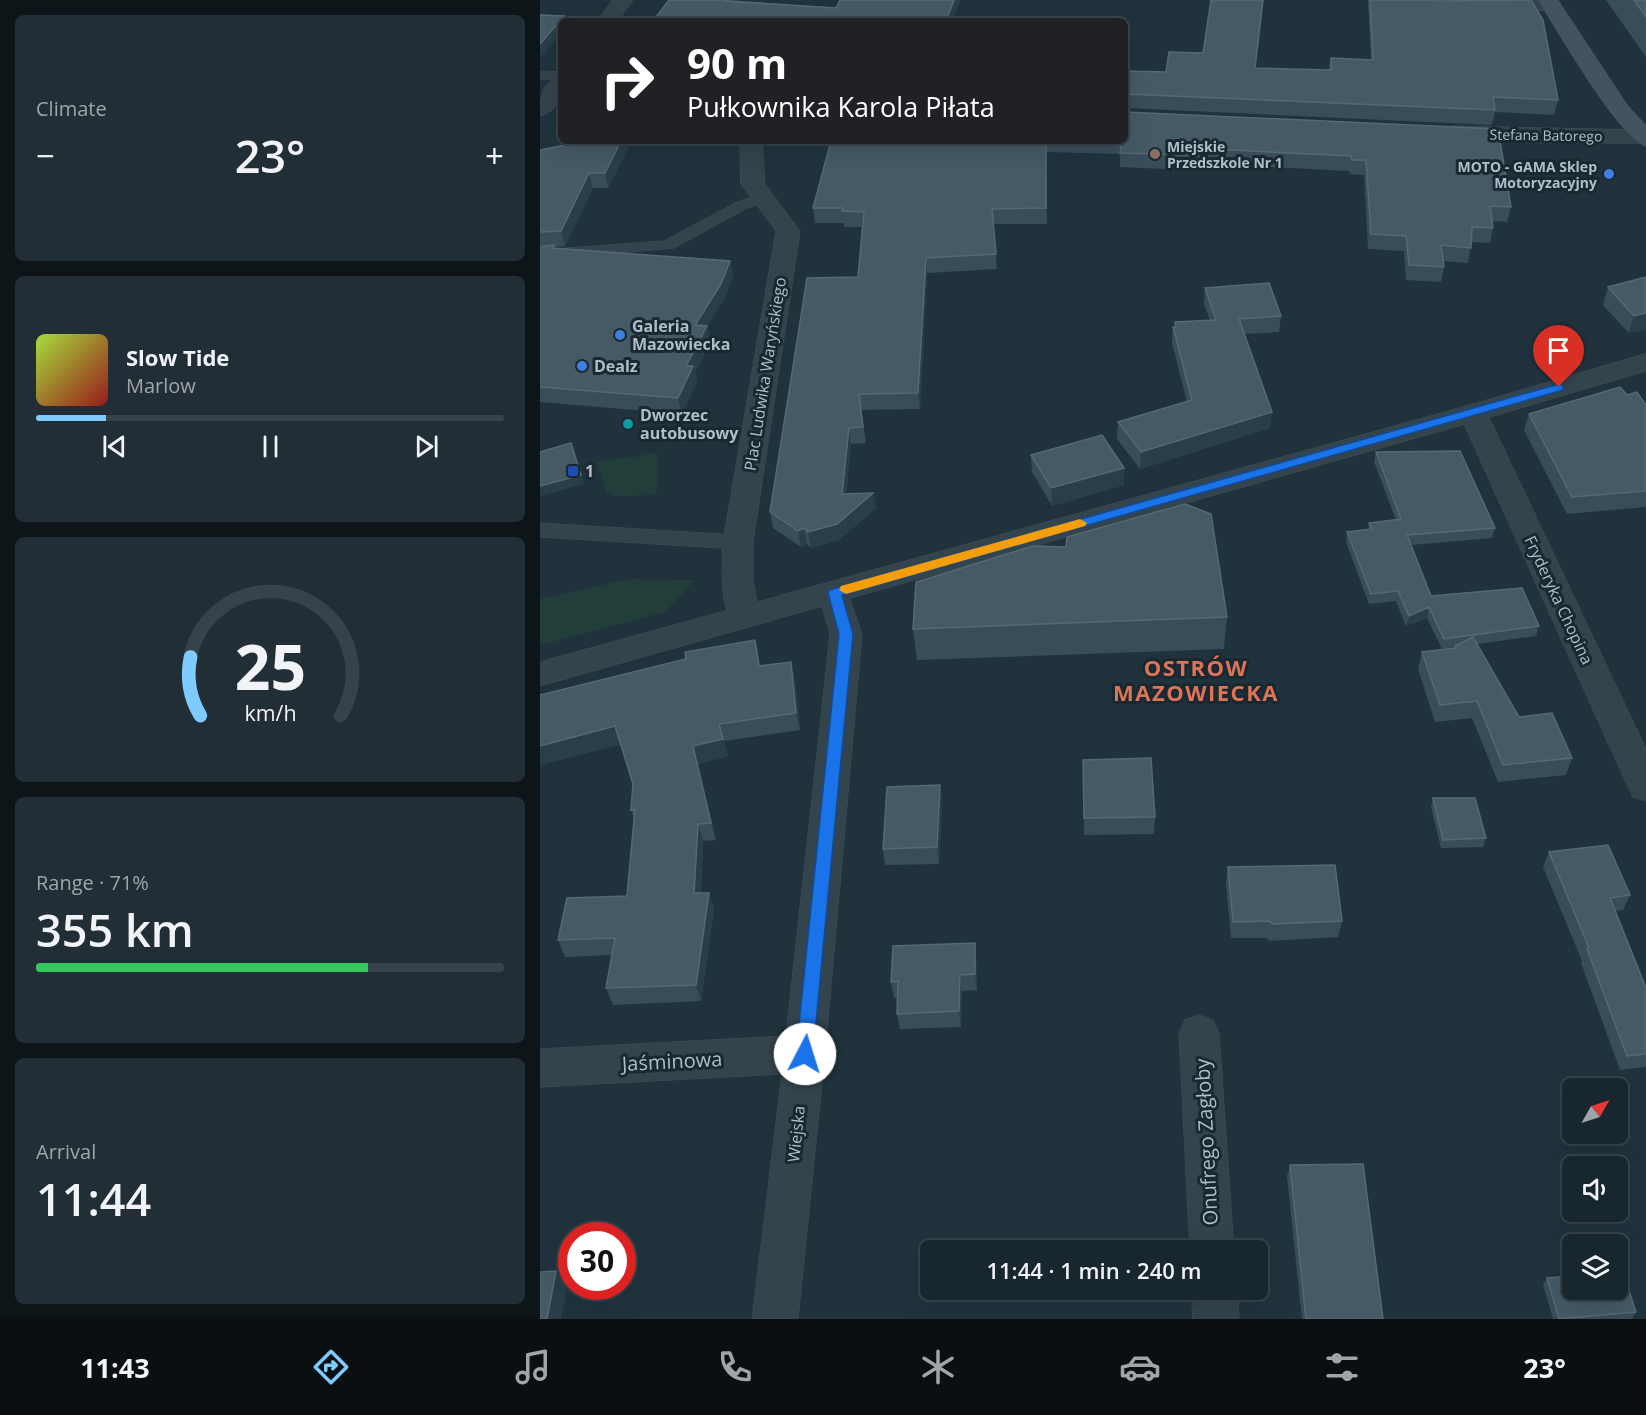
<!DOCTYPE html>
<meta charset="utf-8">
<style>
body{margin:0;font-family:"Open Sans",sans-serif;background:#212e36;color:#f1f3f6;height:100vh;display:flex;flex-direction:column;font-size:22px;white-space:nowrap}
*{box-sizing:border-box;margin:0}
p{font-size:20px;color:#9fa5aa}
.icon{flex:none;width:33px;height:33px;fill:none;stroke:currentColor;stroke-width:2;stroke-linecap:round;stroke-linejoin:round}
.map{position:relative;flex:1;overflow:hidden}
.drawer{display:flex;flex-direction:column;gap:15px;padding:15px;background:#0d1519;width:540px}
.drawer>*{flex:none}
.guide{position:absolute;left:18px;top:18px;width:570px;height:126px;border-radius:9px;box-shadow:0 6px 24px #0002,0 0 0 2px #36434a;background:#202124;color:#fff;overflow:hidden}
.needle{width:39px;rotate:51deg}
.tools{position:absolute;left:1022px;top:1078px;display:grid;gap:12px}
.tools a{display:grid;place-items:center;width:66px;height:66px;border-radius:9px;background:#18262e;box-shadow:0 6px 24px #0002,0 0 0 2px #36434a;font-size:30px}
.speed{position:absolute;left:18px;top:1222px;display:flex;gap:12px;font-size:30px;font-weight:700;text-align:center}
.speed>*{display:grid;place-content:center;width:78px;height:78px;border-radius:50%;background:#18262e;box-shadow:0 6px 24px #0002,0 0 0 2px #36434a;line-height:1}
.speed .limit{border:9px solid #d22;background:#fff;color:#111}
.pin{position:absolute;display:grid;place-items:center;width:51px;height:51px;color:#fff;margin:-62px -26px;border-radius:50% 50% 50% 0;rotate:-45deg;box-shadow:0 0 6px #0007}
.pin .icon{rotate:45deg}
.me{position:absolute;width:66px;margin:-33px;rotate:5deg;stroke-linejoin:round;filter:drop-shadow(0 0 4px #0008)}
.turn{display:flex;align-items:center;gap:21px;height:126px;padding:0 30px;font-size:27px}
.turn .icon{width:78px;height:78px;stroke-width:2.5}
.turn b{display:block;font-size:42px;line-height:51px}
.big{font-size:45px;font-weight:600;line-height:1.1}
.drawer .tile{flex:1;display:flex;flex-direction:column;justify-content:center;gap:9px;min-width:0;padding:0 21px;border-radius:9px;background:#212e36}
.drawer .dial{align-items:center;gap:0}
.dial svg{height:156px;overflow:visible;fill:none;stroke:#36434a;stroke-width:7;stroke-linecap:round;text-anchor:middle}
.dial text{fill:#f1f3f6;stroke:none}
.song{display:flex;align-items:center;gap:18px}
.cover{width:72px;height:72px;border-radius:9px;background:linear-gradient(135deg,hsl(80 70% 55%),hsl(0 70% 35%))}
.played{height:6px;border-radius:3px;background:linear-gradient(90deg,#7ecbff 15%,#36434a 15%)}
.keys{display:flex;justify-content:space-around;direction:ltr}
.heat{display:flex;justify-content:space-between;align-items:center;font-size:33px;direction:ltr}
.charge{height:9px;border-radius:4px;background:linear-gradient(90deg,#34c759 71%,#36434a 0)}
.trip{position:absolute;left:380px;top:1240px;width:348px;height:60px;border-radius:9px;background:#18262e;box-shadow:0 6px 24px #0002,0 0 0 2px #36434a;font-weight:600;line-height:60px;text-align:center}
.tab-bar{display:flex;height:96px;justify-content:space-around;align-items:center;background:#0a0f12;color:#9fa5aa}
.tab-bar .icon{width:42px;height:42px}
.tab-bar .selected{color:#7ecbff}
.tab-bar b{font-size:27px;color:#f1f3f6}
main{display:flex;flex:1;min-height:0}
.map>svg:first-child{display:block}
</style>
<main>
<section class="drawer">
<div class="tile"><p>Climate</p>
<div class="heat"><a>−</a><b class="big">23°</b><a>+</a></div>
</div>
<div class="tile">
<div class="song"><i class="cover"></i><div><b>Slow Tide</b><p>Marlow</p></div></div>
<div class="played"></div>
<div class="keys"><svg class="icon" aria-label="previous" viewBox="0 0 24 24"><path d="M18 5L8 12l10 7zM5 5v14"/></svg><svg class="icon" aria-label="pause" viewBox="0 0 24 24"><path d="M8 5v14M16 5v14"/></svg><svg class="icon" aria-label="next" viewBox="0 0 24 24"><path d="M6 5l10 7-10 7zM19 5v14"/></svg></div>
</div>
<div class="tile dial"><svg viewBox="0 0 100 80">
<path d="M14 69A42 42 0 1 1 86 69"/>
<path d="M14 69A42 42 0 0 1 9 39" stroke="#7ecbff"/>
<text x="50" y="56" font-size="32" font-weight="700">25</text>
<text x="50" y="72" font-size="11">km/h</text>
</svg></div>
<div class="tile"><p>Range · 71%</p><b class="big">355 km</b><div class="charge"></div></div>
<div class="tile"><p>Arrival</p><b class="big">11:44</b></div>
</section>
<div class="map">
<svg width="1106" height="1319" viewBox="0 0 1106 1319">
<rect width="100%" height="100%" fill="#20333d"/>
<!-- green -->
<path fill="#223e3b" d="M 115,453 L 118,454 C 116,465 120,487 115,495 L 73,496 L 66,492 L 57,463 L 59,460 L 89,458 Z
M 90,579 L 155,580 L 125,612 L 0,645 L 0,599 Z"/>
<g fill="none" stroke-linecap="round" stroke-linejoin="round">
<!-- service casing -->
<g stroke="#415059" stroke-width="1">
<path id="service" d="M 0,71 L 21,72 L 21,80 L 0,79 Z
M 225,193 L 230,195 L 233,198 L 230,201 L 207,208 L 134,248 L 0,260 L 0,250 L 124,241 L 197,202 Z
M 0,523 L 198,535 L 205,537 L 208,542 L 205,547 L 198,549 L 0,537 Z"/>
</g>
<!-- minor casing -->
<g stroke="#415059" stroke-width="1">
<path id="minor" d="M 73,0 L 93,0 L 78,21 L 58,21 Z
M 909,0 L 1015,0 L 1021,5 L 1018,9 L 1011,11 L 919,6 L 912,4 Z
M 21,77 C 21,94 20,111 0,116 C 0,98 1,81 21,77 Z
M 913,126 L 1103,130 L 1106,131 L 1106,143 L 992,143 L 905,138 L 902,133 L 905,128 Z
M 200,141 L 222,141 L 225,184 L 260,231 L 213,542 L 213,581 L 220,617 L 215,625 L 204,628 L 193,625 C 179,601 182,569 183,542 L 236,231 L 201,184 Z
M 933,404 L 943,407 L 947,413 L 1106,749 L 1106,801 L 1093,797 L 1088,787 L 919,413 L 923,407 Z
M 294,582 L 305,585 L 322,634 L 285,1054 L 258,1319 L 212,1319 L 242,1074 L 0,1087 L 0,1049 L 246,1036 L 290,634 L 278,593 L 283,585 Z
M 659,1015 L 673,1020 L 679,1033 L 694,1251 L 650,1251 L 639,1033 L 645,1020 Z
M 652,1290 L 698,1290 L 699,1319 L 653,1319 Z"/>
</g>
<!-- tertiary casing -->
<g stroke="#415059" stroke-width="1">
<path id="tertiary" d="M 1106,354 L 1106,371 L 943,419 L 0,686 L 0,662 L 923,407 Z"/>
</g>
<!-- secondary casing -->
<g stroke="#415059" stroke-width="1">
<path id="secondary" d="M 998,0 L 1018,0 L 1088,106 L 1106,125 L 1106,146 C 1079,139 1016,28 998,0 Z"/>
</g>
<!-- service -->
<use href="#service" fill="#34444d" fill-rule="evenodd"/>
<!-- minor -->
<use href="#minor" fill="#34444d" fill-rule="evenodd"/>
<!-- tertiary -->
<use href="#tertiary" fill="#34444d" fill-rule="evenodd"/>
<!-- secondary -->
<use href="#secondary" fill="#425460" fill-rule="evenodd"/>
</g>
<!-- wall -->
<path fill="#384d59" d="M 828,0 L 897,0 L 898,1 L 1018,100 L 1014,115 L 955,112 L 952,125 L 585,108 L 585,71 L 626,72 L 716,68 L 789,70 L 791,58 L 831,60 Z
M 1066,0 L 1106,0 L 1106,57 Z
M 958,129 L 971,207 L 967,222 L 952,221 L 953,228 L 950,243 L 931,242 L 928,263 L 903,261 L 904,267 L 901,282 L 866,280 L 864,251 L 828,249 L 824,175 L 810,174 L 809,171 L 647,163 L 647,170 L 580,167 L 580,154 L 506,152 L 507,224 L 453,224 L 457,269 L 387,273 L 380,409 L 321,410 L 326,443 L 311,444 L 306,494 L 333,493 L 336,508 L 299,540 L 271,548 L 267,544 L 261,547 L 233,528 L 230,512 L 318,277 L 322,227 L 304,227 L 304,223 L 275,223 L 273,208 L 291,141 L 585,141 Z
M 40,141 L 124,141 L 123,143 L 91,142 L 68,188 L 53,188 L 25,246 L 14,247 L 14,248 L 190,261 L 193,276 L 184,299 L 167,326 L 171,342 L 155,372 L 157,382 L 142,414 L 0,402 L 0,150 L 40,142 Z
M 1106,277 L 1089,333 L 1063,305 L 1068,287 Z
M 665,288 L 741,316 L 739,332 L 705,334 L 732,412 L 730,428 L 600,469 L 577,439 L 578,422 L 647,402 L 632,343 L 633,327 L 635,327 L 635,322 L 670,320 L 664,304 Z
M 1087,395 L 1106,405 L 1106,507 L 1027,514 L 984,430 L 989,414 Z
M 836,452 L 955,528 L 952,538 L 871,545 L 891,596 L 999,626 L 996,636 L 937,644 L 979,717 L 1032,758 L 1026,775 L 958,782 L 932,718 L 895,722 L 878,669 L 882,652 L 914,648 L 915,647 L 902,649 L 887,618 L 866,626 L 856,601 L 829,604 L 806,542 L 807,532 L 828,530 L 829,523 L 856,520 L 834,462 Z
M 491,455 L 584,485 L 512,506 L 492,472 Z
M 687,617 L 684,649 L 377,660 L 373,629 Z
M 219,658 L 220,666 L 255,680 L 260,730 L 184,741 L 188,756 L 158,764 L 176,840 L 163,841 L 161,893 L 169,893 L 174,909 L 161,1001 L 73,1005 L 66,988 L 72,955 L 25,957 L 18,940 L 87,896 L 94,819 L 91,810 L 93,784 L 81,744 L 0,765 Z
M 543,760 L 615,817 L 614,834 L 544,835 Z
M 400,785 L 402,802 L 399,864 L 345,865 L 343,849 Z
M 893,798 L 946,838 L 943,847 L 901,848 L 891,807 Z
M 1009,852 L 1090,895 L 1083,910 L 1075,911 L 1106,988 L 1106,1067 L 1080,1070 L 1041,963 L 1042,961 L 1003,867 Z
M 688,867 L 802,921 L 798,937 L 730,941 L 726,938 L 691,938 L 686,883 Z
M 436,959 L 437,990 L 422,991 L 421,1027 L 360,1029 L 357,1014 L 358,997 L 354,998 L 351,982 Z
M 750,1165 L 843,1319 L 762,1319 L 747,1176 Z
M 1007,1278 L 1096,1312 L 1092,1319 L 1013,1319 L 1003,1285 Z"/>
<!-- shaded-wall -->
<path fill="#293e49" d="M 188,0 L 200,0 L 189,15 L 187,1 Z
M 414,0 L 421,0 L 412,21 L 406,21 Z
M 24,16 L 25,21 L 21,21 L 21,33 L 0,58 L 0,44 Z
M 81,141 L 91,141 L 91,142 L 68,188 L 65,173 Z
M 49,173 L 53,188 L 25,246 L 21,231 Z
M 386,258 L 387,273 L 380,409 L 378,393 Z
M 190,261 L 193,276 L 184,299 L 167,326 L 171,342 L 155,372 L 157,382 L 142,414 L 138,398 L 155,325 Z
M 1106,313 L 1106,330 L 1089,333 L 1094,316 Z
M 732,412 L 730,428 L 600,469 L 601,452 Z
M 309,428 L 311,444 L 305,509 L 302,494 Z
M 584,468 L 584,485 L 512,506 L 511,488 Z
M 41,475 L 44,484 L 0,496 L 0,486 Z
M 333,493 L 336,508 L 299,540 L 271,548 L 268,532 Z
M 264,528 L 267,544 L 261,547 L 258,531 Z
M 889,607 L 887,618 L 866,626 L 869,616 Z
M 215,640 L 219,658 L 223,684 L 219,666 Z
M 251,662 L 255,680 L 260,730 L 256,713 Z
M 179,724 L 188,756 L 158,764 L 176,840 L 171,823 L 153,746 Z
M 75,726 L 81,744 L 0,765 L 0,746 Z
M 400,785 L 402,802 L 399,864 L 397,847 Z
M 158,824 L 163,841 L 160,910 L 154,893 Z
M 169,893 L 174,909 L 161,1001 L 156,985 Z
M 435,943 L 436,959 L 437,990 L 435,974 Z
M 420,975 L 422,991 L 421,1027 L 419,1011 Z
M 16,1271 L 27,1288 L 21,1319 L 7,1319 Z"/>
<!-- building -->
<path fill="#455a65" stroke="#556975" stroke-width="1.5" d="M 129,0 L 188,0 L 187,1 L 296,8 L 300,0 L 414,0 L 406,21 L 113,21 Z
M 671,0 L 723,0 L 715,68 L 791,70 L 791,58 L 833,60 L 830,0 L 897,0 L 898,1 L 991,0 L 1003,20 L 1018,100 L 953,97 L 955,110 L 585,94 L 585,71 L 626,72 L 629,52 L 663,53 Z
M 1094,0 L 1106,0 L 1106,17 Z
M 0,15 L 24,16 L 0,44 Z
M 585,112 L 958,129 L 971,207 L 950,206 L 953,228 L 932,227 L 931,248 L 901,245 L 904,267 L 869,265 L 866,236 L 831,234 L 826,160 L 812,160 L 811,156 L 648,148 L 647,155 L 580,153 L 582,141 L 585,141 Z
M 40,141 L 81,141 L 65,173 L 49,173 L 21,231 L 0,232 L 0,150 L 40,142 Z
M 291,141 L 506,141 L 506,208 L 452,209 L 456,254 L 386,258 L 378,393 L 319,394 L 323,427 L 309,428 L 302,494 L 333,493 L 297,524 L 268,532 L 264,528 L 258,531 L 230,512 L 267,278 L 318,277 L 324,212 L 302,211 L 303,208 L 273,208 Z
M 14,245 L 12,248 L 190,261 L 181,284 L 155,325 L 167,326 L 146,366 L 153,366 L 138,398 L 0,387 L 0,247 Z
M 1106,277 L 1106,313 L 1094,316 L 1068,287 Z
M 729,283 L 741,316 L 699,319 L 732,412 L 601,452 L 578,422 L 652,400 L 633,327 L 636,327 L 635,322 L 676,320 L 665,288 Z
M 1080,387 L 1087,395 L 1097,392 L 1106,405 L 1106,491 L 1032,497 L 989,414 Z
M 562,435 L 584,468 L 511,488 L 491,455 Z
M 31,443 L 41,475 L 0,486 L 0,452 Z
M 920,451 L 955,528 L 867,535 L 891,596 L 982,588 L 999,626 L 904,639 L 889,607 L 869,616 L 858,591 L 831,594 L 807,532 L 832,529 L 829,523 L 861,519 L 836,452 Z
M 645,504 L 671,514 L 687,617 L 373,629 L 376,582 L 493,546 L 526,547 L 527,537 Z
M 933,637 L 979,717 L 1012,713 L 1032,758 L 963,765 L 937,701 L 900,705 L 882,652 L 916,648 L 915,646 Z
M 215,640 L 219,666 L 251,662 L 256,713 L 179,724 L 183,739 L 153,746 L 171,823 L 158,824 L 154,893 L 169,893 L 156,985 L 66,988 L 75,938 L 18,940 L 27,898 L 87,896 L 95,809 L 91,810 L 93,784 L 75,726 L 0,746 L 0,695 L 146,659 L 145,652 Z
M 611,758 L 615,817 L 544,818 L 543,760 Z
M 400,785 L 397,847 L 343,849 L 347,787 Z
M 893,798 L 935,798 L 946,838 L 903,840 Z
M 1068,845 L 1090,895 L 1070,898 L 1106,988 L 1106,1054 L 1087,1056 L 1047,949 L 1049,948 L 1009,852 Z
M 795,865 L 802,921 L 733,924 L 729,921 L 693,922 L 688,867 Z
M 435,943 L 435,974 L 420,975 L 419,1011 L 357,1014 L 358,981 L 351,982 L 353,946 Z
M 823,1164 L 843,1319 L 766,1319 L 750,1165 Z
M 16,1271 L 7,1319 L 0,1319 L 0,1272 Z
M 1077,1272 L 1083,1272 L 1096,1312 L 1019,1319 L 1007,1278 L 1032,1276 L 1032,1290 L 1077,1290 Z"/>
<!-- route -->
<path fill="#1a73e8" stroke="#114b97" stroke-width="1.5" d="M 1019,384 L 1023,385 L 1023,390 L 302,595 L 313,634 L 273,1054 L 271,1060 L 265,1062 L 259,1060 L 256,1054 L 299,634 L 288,593 L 290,590 Z"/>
<!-- slow -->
<path fill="#f59e0b" d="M 540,519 L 547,523 L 545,526 L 306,594 L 299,590 L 301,586 Z"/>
<!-- markers -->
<circle fill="#8d6e63" stroke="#1a2931" stroke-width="2" cx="615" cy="154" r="6"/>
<g fill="#3f7fe0" stroke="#1a2931" stroke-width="2">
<circle cx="1069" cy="174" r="6"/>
<circle cx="80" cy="335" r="6"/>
<circle cx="42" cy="366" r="6"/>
</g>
<circle fill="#0f9aa8" stroke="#1a2931" stroke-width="2" cx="88" cy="424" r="6"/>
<rect fill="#1a4fb4" stroke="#1a2931" stroke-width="2" x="27" y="465" width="12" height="12" rx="3"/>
<g text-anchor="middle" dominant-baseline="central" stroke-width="6" stroke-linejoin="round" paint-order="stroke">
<!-- far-street labels -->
<g font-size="14" fill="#afbec9" stroke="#1a2931">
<text transform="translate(1006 135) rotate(1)">Stefana Batorego</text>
</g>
<!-- far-poi labels -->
<g font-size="14" font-weight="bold" fill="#afbec9" stroke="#1a2931" text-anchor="start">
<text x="627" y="146">Miejskie<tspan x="627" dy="16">Przedszkole Nr 1</tspan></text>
<text x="1057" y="166" text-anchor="end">MOTO - GAMA Sklep<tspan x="1057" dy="16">Motoryzacyjny</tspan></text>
</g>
<!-- poi labels -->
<g font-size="16" font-weight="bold" fill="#afbec9" stroke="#1a2931" text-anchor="start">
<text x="92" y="326">Galeria<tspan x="92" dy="18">Mazowiecka</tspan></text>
<text x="54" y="366">Dealz</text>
<text x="100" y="415">Dworzec<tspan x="100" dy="18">autobusowy</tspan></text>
<text x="45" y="471">1</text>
</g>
<!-- street labels -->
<g font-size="16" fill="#afbec9" stroke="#1a2931">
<text transform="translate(225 374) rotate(-81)">Plac Ludwika Waryńskiego</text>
<text transform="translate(1019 600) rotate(65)">Fryderyka Chopina</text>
<text transform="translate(256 1134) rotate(-84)">Wiejska</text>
</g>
<!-- near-street labels -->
<g font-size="20" fill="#afbec9" stroke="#1a2931">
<text transform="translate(132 1061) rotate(-3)">Jaśminowa</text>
<text transform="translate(666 1142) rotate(-93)">Onufrego Zagłoby</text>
</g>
<!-- district labels -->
<g font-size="22" font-weight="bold" letter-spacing="1.5" fill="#dd7456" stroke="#1a2931">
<text x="656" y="667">OSTRÓW<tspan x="656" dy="25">MAZOWIECKA</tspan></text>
</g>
</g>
</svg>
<div class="tools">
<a><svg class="needle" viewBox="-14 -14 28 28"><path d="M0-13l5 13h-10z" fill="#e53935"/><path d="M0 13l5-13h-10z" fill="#9fa5aa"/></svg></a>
<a><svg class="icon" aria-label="sound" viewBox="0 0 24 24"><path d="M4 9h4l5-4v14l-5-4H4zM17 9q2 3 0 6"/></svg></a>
<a><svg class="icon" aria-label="layers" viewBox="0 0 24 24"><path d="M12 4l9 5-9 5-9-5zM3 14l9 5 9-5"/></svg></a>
</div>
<div class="speed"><div class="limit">30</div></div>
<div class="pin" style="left:1019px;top:387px;background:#d93025"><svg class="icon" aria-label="arrive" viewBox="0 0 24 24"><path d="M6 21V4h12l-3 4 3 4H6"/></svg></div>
<svg class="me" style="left:265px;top:1054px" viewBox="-20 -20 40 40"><circle r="19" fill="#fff"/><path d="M0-13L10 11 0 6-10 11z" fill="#1a73e8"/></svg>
<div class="trip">11:44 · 1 min · 240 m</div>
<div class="guide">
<div class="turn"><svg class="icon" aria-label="right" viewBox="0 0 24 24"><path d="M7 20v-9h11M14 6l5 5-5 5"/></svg><div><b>90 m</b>Pułkownika Karola Piłata</div></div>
</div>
</div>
</main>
<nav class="tab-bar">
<b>11:43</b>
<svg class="icon selected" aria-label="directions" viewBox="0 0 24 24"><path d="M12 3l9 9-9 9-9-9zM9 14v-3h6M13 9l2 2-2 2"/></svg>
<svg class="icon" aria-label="music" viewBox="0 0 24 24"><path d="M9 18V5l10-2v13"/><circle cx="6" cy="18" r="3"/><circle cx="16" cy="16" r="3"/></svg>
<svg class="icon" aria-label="phone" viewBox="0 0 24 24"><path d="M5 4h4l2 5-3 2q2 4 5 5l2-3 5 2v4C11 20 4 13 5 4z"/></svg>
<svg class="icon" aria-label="climate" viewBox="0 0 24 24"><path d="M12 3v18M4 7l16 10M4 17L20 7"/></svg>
<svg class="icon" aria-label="car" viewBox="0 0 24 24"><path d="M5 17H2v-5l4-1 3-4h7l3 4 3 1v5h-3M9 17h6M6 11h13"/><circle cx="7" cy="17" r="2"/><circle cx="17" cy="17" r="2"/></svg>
<svg class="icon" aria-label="filters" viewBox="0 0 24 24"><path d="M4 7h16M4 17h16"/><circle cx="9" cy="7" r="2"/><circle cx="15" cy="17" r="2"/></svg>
<b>23°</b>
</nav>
